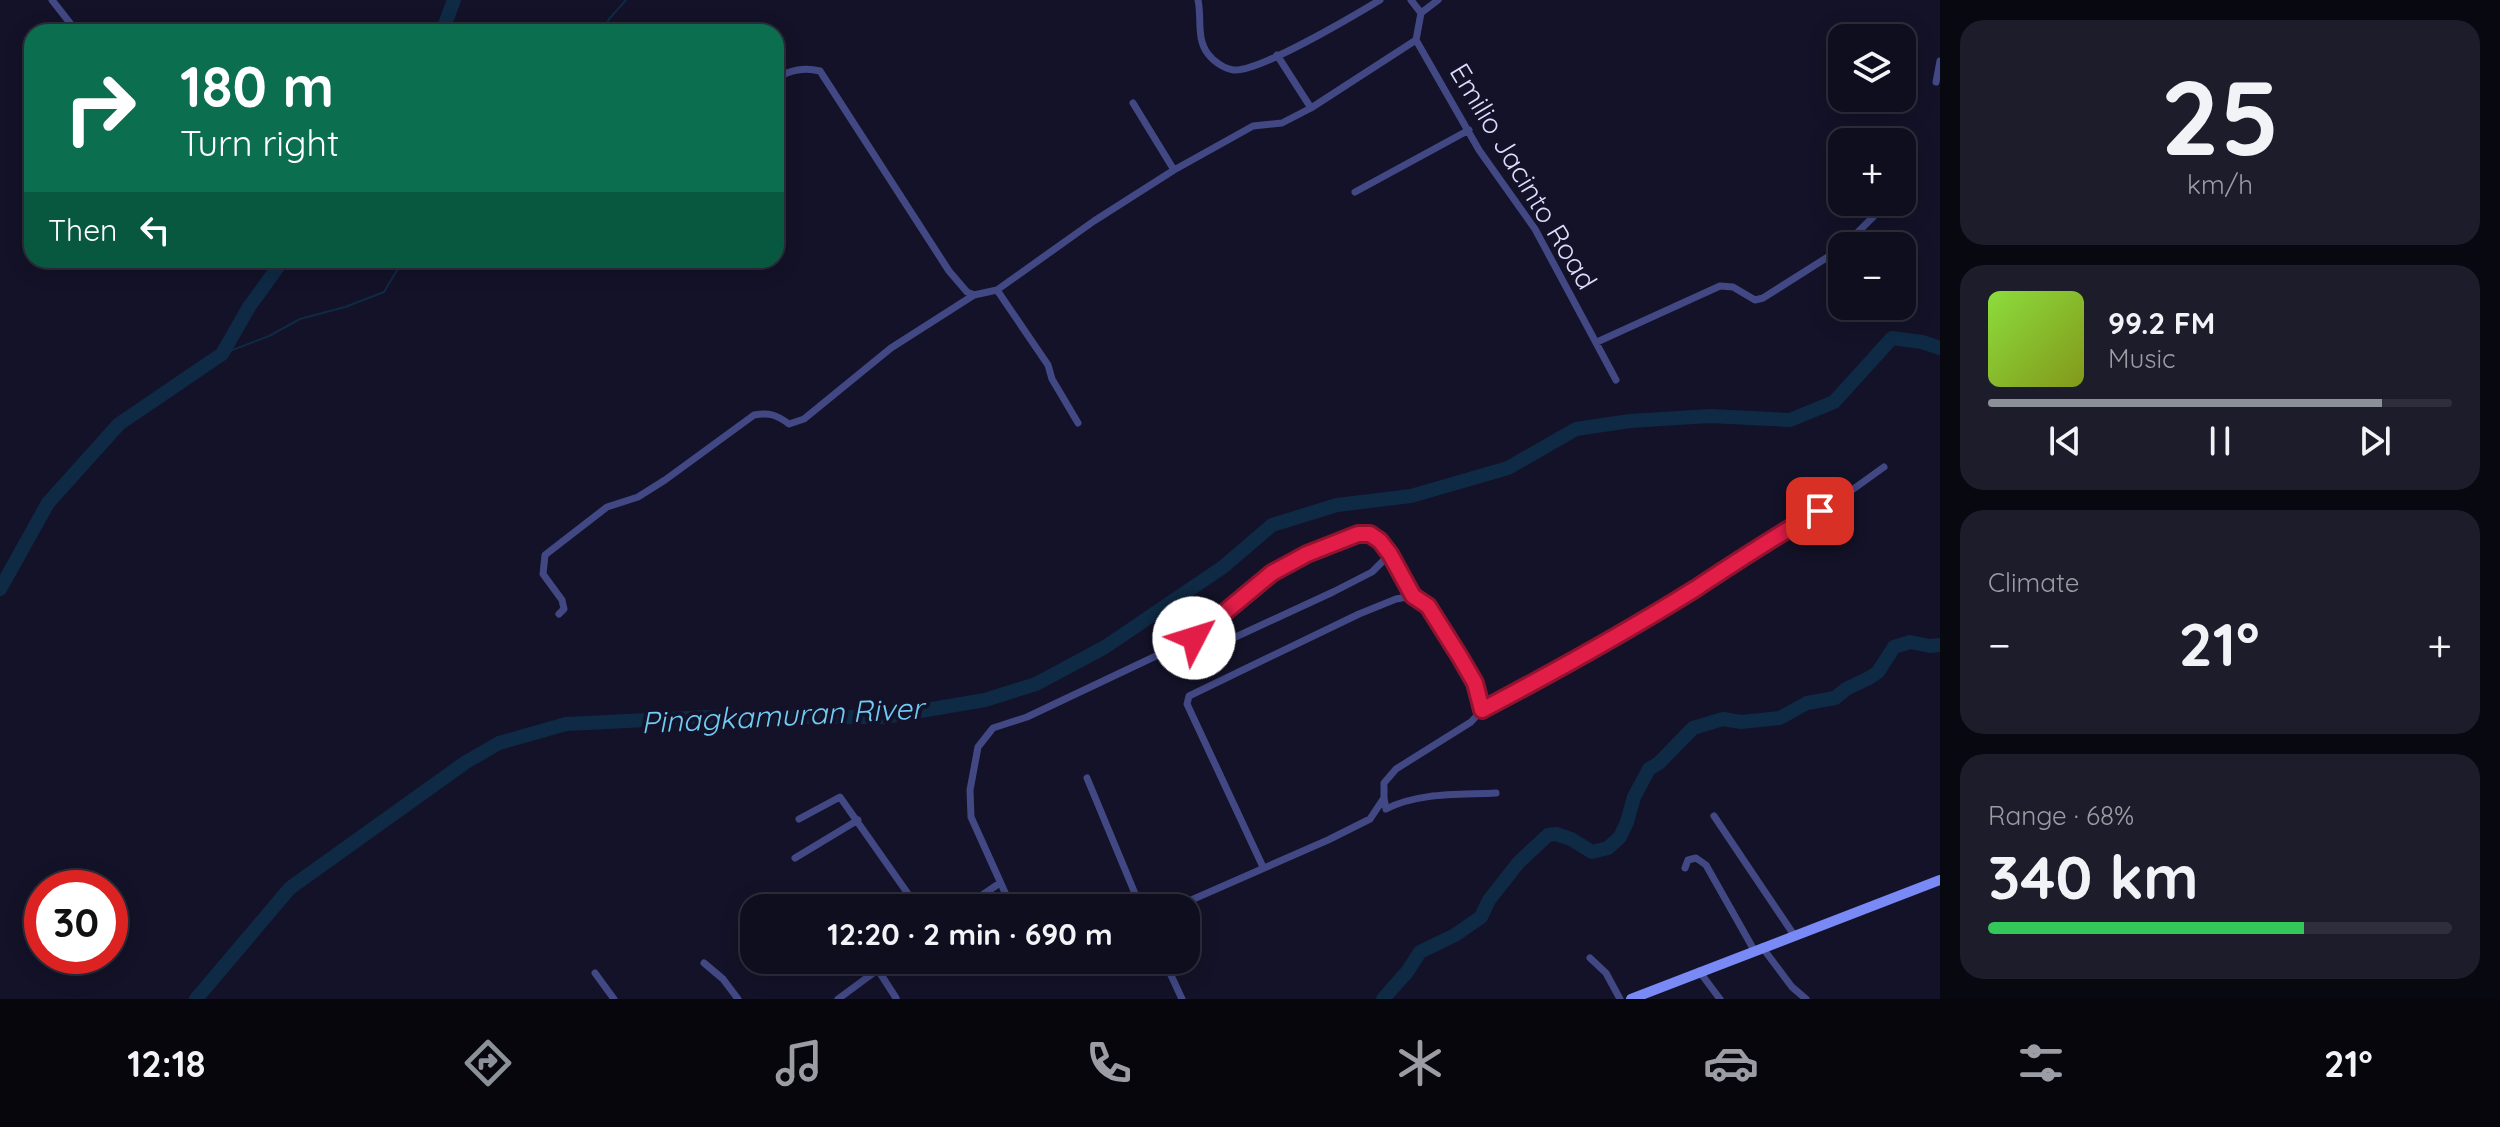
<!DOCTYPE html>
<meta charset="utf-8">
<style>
body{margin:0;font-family:Quicksand,sans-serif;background:#1c1c2b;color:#f1f3f6;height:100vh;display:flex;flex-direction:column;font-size:30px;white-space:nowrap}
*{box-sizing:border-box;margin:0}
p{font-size:26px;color:#9b9ca4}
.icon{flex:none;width:44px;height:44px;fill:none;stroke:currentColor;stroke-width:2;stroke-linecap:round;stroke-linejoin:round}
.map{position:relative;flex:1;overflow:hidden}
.drawer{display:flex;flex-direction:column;gap:20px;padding:20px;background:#080810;width:560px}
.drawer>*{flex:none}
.hud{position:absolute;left:24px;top:24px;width:760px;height:244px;border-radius:24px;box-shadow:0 4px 20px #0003,0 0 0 2px #2e2e3c;background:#0b6e4f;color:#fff;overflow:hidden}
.buttons{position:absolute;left:1828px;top:24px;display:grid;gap:16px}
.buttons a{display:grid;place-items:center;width:88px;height:88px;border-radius:16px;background:#0e0e1e;box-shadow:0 4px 20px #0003,0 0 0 2px #2e2e3c;font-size:40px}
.speed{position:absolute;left:24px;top:870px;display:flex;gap:16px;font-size:40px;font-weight:700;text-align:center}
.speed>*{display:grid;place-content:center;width:104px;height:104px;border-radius:50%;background:#0e0e1e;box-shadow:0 4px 20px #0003,0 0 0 2px #2e2e3c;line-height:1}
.speed .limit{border:12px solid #d22;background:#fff;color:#111}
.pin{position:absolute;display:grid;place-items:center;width:68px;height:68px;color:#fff;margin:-34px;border-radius:16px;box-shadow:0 4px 12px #0006}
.me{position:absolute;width:88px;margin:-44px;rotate:50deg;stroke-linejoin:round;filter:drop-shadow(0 0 6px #0008)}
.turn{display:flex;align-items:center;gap:28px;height:168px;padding:0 24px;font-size:36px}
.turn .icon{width:104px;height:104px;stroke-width:2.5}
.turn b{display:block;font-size:56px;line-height:68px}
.then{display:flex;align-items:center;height:76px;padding:0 24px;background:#0003;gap:16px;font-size:30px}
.big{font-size:60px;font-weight:800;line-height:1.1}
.drawer .tile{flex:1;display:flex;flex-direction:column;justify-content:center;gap:12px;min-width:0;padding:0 28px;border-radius:24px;background:#1c1c2b}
.drawer .dial{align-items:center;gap:0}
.dial b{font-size:104px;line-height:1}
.song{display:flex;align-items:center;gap:24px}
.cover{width:96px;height:96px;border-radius:12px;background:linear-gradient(135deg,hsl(90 70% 55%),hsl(70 70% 35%))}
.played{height:8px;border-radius:4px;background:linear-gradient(90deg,#8c9099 85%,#2e2e3c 85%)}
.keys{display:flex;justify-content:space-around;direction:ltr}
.heat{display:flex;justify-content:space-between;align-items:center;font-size:44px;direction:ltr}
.charge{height:12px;border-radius:6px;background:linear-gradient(90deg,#34c759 68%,#2e2e3c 0)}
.trip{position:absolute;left:740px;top:894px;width:460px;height:80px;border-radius:24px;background:#0e0e1e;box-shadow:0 4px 20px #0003,0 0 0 2px #2e2e3c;font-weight:800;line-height:80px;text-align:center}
.dock{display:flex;height:128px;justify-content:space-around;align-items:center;background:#06060c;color:#9b9ca4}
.dock .icon{width:56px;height:56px}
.dock .current{color:#8c9099}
.dock b{font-size:36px;color:#f1f3f6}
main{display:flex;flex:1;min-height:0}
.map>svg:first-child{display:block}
</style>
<main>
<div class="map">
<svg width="1940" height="999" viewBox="0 0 1940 999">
<rect width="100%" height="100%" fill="#131228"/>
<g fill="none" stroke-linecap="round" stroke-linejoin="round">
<!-- stream -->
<path stroke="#0f2a45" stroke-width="2" d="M 603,32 L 609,19 L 626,0
M 222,354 L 269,336 L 300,319 L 345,307 L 384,292 L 403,260"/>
<!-- river -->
<path stroke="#0f2a45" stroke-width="14" d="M 442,32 L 454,0
M 0,589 L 48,503 L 119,424 L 222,354 L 249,307 L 283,260
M 196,999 L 290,888 L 466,762 L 499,743 L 566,724 L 708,717 L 885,717 L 985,700 L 1036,684 L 1105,647 L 1223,567 L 1272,525 L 1337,505 L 1411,496 L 1508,468 L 1576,429 L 1630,421 L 1710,416 L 1790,420 L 1834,402 L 1892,338 L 1922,342 L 1940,348
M 1383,999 L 1407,972 L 1420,952 L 1455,935 L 1481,917 L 1489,900 L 1519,862 L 1548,835 L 1556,834 L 1571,839 L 1592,852 L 1608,848 L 1620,837 L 1627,822 L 1634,797 L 1649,769 L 1659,763 L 1693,728 L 1723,719 L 1741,722 L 1780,718 L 1807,703 L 1835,698 L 1846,689 L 1869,678 L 1878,672 L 1894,647 L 1910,642 L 1930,646 L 1940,645"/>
<!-- street -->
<path stroke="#414884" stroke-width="7" d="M 52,0 L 77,32
M 1198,0 C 1202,18 1196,39 1208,54 C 1214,62 1225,69 1234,70 C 1259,72 1355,15 1380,0
M 1411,0 L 1421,13
M 1438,0 L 1421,13 L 1416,40 L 1479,150 L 1535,229 L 1616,380
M 1277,55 L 1311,108
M 776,78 C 791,70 804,67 820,71 L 949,271 L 967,292 L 974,295 L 997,290 L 1094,221 L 1174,170 L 1253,126 L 1282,123 L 1311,108 L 1416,40
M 1936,82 L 1940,61
M 1133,103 L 1174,170
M 1355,192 L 1469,130
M 1844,246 L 1888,202
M 997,290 L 1048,365 L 1052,379 L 1078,423
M 1597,342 L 1720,286 L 1733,287 L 1755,300 L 1763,298 L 1842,248
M 559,614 L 564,609 L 562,600 L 543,574 L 545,555 L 607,507 L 638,497 L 665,480 L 754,415 C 769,412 777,415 789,424 L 804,419 L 891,348 L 974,295
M 1173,666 L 1333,592 L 1372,572 L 1390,554
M 1087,778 L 1141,908
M 1384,798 L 1386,809 C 1419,792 1460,795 1496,793
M 1714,816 L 1794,935
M 799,819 L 840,797 L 918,908
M 795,858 L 858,820
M 1263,867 L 1187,704 L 1189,696 L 1359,614 L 1396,599 L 1413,596
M 1685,868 L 1688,860 L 1696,858 L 1706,865 L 1754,950
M 963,908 L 1000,883
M 1012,908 L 971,817 L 970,790 L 978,747 L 993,728 L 1027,717 L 1194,638 L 1272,573 L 1307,554 L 1358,534 L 1370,534 L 1380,541 L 1413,596 L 1428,606 L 1460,657 L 1475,683 L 1482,710
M 1173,908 L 1328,840 L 1370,819 L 1384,798 L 1384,783 L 1396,769 L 1471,722 L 1482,710 L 1561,668 L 1694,589 L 1769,539 L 1845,495 L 1884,467
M 1762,947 L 1792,987 L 1806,999
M 1590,958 L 1606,973 L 1620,999
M 1049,960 L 1057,960
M 1164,960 L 1182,999
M 704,963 L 723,979 L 738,999
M 878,970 L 896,998
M 1699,971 L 1720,999
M 595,973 L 614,999
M 838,999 L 891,960"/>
<!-- secondary -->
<path stroke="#7989f6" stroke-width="10" d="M 1631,999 L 1940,880"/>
</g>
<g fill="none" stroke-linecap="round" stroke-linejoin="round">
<!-- route casing -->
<g stroke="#92132f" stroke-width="20">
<path id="route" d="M 1194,638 L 1272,573 L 1307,554 L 1358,534 L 1370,534 L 1380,541 L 1390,554 L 1413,596 L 1428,606 L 1460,657 L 1475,683 L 1482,710 C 1554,672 1626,632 1695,589 C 1736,562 1776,535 1820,511"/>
</g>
<!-- route -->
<use href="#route" stroke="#e11d48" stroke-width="14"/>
</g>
<g text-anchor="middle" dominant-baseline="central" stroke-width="8" stroke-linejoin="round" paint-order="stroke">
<!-- street labels -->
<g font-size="28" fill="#dcddfd" stroke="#131228">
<text transform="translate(1524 176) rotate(59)">Emilio Jacinto Road</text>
</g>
<!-- water labels -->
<g font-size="30" font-style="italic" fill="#71ccf5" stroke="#131228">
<text transform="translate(782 715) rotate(-3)">Pinagkamuran River</text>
</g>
</g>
</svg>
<div class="buttons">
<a><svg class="icon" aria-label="layers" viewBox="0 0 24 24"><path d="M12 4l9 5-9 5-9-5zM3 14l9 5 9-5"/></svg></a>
<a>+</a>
<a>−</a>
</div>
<div class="speed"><div class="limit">30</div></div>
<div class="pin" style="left:1820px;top:511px;background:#d93025"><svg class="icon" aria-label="arrive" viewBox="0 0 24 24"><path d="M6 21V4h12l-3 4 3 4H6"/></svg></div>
<svg class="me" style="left:1194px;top:638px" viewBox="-20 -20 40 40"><circle r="19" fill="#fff"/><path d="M0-13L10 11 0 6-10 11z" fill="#e11d48"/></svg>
<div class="trip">12:20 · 2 min · 690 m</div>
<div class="hud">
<div class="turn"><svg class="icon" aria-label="right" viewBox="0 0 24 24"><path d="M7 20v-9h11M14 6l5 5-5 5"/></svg><div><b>180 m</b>Turn right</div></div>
<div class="then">Then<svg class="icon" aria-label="left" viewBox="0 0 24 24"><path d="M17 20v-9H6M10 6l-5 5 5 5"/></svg></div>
</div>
</div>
<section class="drawer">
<div class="tile dial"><b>25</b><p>km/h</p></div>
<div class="tile">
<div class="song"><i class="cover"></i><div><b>99.2 FM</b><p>Music</p></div></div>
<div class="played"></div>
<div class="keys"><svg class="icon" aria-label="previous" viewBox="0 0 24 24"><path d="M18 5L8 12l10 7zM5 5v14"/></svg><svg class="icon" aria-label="pause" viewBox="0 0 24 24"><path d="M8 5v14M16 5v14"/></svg><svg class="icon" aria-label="next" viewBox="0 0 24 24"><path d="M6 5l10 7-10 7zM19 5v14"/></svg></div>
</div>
<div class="tile"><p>Climate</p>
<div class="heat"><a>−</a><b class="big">21°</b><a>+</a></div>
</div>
<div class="tile"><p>Range · 68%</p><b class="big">340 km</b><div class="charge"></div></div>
</section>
</main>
<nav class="dock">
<b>12:18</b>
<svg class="icon current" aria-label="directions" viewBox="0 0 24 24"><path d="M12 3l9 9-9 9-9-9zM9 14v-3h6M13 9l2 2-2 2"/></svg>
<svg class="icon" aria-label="music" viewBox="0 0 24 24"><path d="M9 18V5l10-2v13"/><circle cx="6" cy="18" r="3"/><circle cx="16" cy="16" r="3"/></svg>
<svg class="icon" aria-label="phone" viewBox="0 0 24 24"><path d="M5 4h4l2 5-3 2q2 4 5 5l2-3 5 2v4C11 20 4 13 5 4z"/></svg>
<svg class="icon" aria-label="climate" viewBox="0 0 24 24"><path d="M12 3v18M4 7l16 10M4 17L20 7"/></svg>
<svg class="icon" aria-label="car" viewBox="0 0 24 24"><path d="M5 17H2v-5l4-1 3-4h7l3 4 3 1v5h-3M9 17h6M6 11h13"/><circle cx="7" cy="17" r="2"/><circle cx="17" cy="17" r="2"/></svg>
<svg class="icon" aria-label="filters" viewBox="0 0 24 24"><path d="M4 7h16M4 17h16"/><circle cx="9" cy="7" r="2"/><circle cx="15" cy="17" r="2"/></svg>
<b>21°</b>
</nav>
